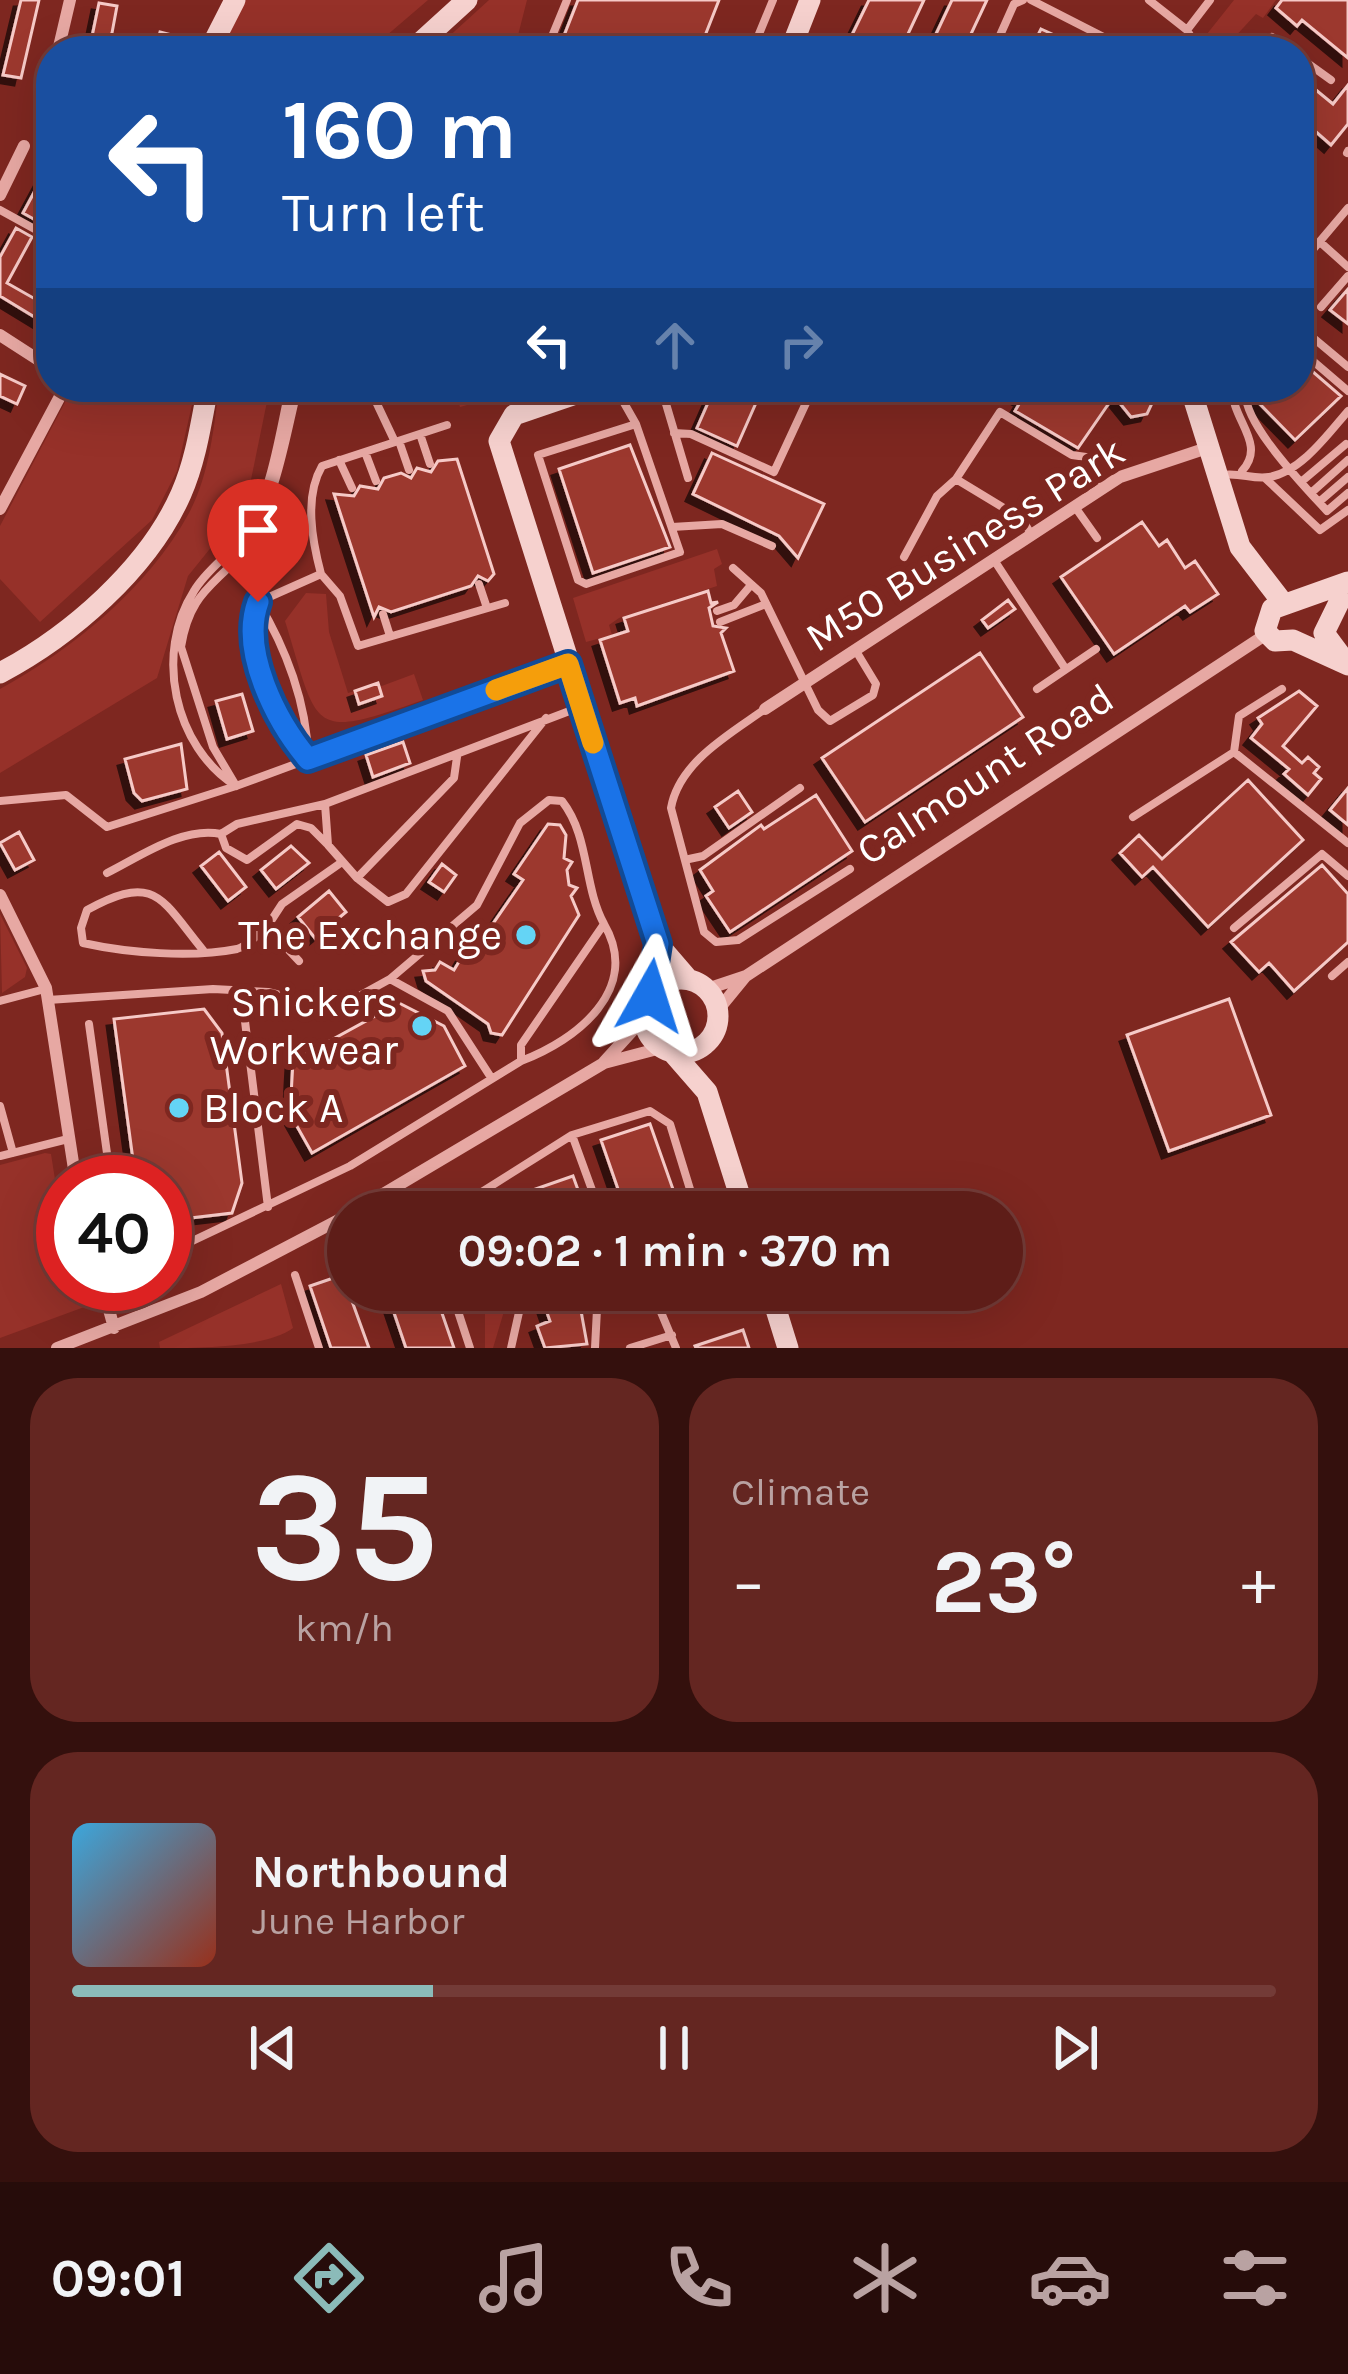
<!DOCTYPE html>
<meta charset="utf-8">
<style>
body{margin:0;font-family:Karla,sans-serif;background:#642621;color:#f1f3f6;height:100vh;display:flex;flex-direction:column;font-size:45px;white-space:nowrap}
*{box-sizing:border-box;margin:0}
p{font-size:39px;color:#b9a2a2}
.icon{flex:none;width:66px;height:66px;fill:none;stroke:currentColor;stroke-width:2;stroke-linecap:round;stroke-linejoin:round}
.map{position:relative;height:1348px;overflow:hidden}
.side{display:flex;flex-direction:column;gap:30px;padding:30px;background:#34100d;flex:1}
.side>*{flex:none}
.guide{position:absolute;left:36px;top:36px;width:1278px;height:366px;border-radius:48px;box-shadow:0 12px 48px #0002,0 0 0 3px #733b37;background:#1a4fa0;color:#fff;overflow:hidden}
.speed{position:absolute;left:36px;top:1155px;display:flex;gap:24px;font-size:60px;font-weight:700;text-align:center}
.speed>*{display:grid;place-content:center;width:156px;height:156px;border-radius:50%;background:#5e1d18;box-shadow:0 12px 48px #0002,0 0 0 3px #733b37;line-height:1}
.speed .limit{border:18px solid #d22;background:#fff;color:#111}
.pin{position:absolute;display:grid;place-items:center;width:102px;height:102px;color:#fff;margin:-123px -51px;border-radius:50% 50% 50% 0;rotate:-45deg;box-shadow:0 0 12px #0007}
.pin .icon{rotate:45deg}
.me{position:absolute;width:132px;margin:-66px;rotate:6deg;stroke-linejoin:round;filter:drop-shadow(0 0 9px #0008)}
.turn{display:flex;align-items:center;gap:42px;height:252px;padding:0 48px;font-size:54px}
.turn .icon{width:156px;height:156px;stroke-width:2.5}
.turn b{display:block;font-size:84px;line-height:102px}
.lanes{display:flex;align-items:center;height:114px;padding:0 48px;background:#0003;justify-content:center;gap:60px;direction:ltr}
.lanes .off{opacity:.35}
.big{font-size:90px;font-weight:700;line-height:1.1}
.side .tile{flex:1;display:flex;flex-direction:column;justify-content:center;gap:18px;min-width:0;padding:0 42px;border-radius:48px;background:#642621}
.side .dial{align-items:center;gap:0}
.dial b{font-size:156px;line-height:1}
.song{display:flex;align-items:center;gap:36px}
.cover{width:144px;height:144px;border-radius:18px;background:linear-gradient(135deg,hsl(200 70% 55%),hsl(10 70% 35%))}
.played{height:12px;border-radius:6px;background:linear-gradient(90deg,#8bbbb9 30%,#733b37 30%)}
.keys{display:flex;justify-content:space-around;direction:ltr}
.heat{display:flex;justify-content:space-between;align-items:center;font-size:66px;direction:ltr}
.side .tiles{flex:1;display:grid;gap:30px;grid-template-columns:1fr 1fr}
.tile:last-child{grid-column:span 2}
.trip{position:absolute;left:327px;top:1191px;width:696px;height:120px;border-radius:60px;background:#5e1d18;box-shadow:0 12px 48px #0002,0 0 0 3px #733b37;font-weight:700;line-height:120px;text-align:center}
.tab-bar{display:flex;height:192px;justify-content:space-around;align-items:center;background:#260c0a;color:#b9a2a2}
.tab-bar .icon{width:84px;height:84px}
.tab-bar .active{color:#8bbbb9}
.tab-bar b{font-size:54px;color:#f1f3f6}
.map>svg:first-child{display:block}
</style>
<div class="map">
<svg width="1348" height="1348" viewBox="0 0 1348 1348">
<defs>
<filter id="shadow"><feDropShadow dx="-7" dy="7" stdDeviation="0" flood-color="#0009"/></filter>
</defs>
<rect width="100%" height="100%" fill="#7e2720"/>
<!-- green -->
<path fill="#963129" d="M 246,0 L 428,0 L 372,48 L 360,51 L 216,51 Z
M 489,0 L 527,0 L 514,51 L 433,51 Z
M 1234,0 L 1276,0 L 1263,18 L 1256,14 L 1232,40 L 1236,51 L 1203,51 L 1199,44 Z
M 73,387 L 196,387 L 177,471 L 152,520 L 40,622 L 0,579 L 0,526 Z
M 219,387 L 270,387 L 246,504 L 188,576 L 157,678 L 0,773 L 0,689 C 73,649 148,588 189,513 C 209,476 214,428 219,387 Z
M 454,387 L 510,387 L 510,393 L 460,407 Z
M 717,549 L 722,564 L 714,569 L 717,586 L 619,618 L 609,625 L 612,635 L 586,642 L 573,598 Z
M 306,593 L 326,594 L 329,632 L 348,693 L 355,691 L 360,704 L 382,696 L 379,687 L 414,674 L 423,700 C 308,741 319,730 285,621 Z
M 0,914 L 27,968 L 25,977 L 2,993 Z
M 45,1153 L 51,1154 L 63,1230 L 63,1284 L 80,1284 L 87,1306 L 0,1338 L 0,1165 Z
M 281,1284 L 293,1328 C 266,1348 199,1348 160,1348 L 159,1342 Z
M 508,1298 L 493,1348 L 485,1348 L 485,1304 Z"/>
<!-- building -->
<path fill="#9c372f" stroke="#f6cac7" stroke-width="3" filter="url(#shadow)" d="M 21,0 L 39,0 L 21,78 L 3,75 Z
M 578,0 L 719,0 L 699,51 L 558,51 Z
M 869,0 L 924,0 L 900,51 L 865,51 L 848,43 Z
M 952,0 L 987,0 L 963,51 L 928,51 Z
M 1282,0 L 1348,0 L 1348,58 L 1302,20 L 1297,26 L 1276,8 Z
M 99,3 L 117,6 L 112,33 L 107,51 L 89,51 Z
M 1041,29 L 1090,51 L 1030,51 Z
M 160,32 L 176,36 L 172,51 L 155,51 Z
M 1299,76 L 1333,104 L 1348,85 L 1348,124 L 1331,145 L 1299,117 Z
M 51,161 L 51,200 L 39,222 L 23,213 Z
M 16,228 L 32,237 L 7,283 L 51,308 L 51,327 L 0,296 L 0,257 Z
M 1348,289 L 1348,324 L 1330,310 Z
M 1305,365 L 1341,396 L 1295,440 L 1256,400 L 1270,387 L 1299,387 L 1299,371 Z
M 0,374 L 25,386 L 17,404 L 0,396 Z
M 715,387 L 763,387 L 737,446 L 697,428 Z
M 1000,387 L 1152,387 L 1154,399 L 1147,414 L 1131,417 L 1114,396 L 1078,448 L 1015,411 L 1022,399 Z
M 630,445 L 670,547 L 593,573 L 559,469 Z
M 712,453 L 824,504 L 798,558 L 779,536 L 693,494 Z
M 457,459 L 494,574 L 488,581 L 478,576 L 471,586 L 391,612 L 379,607 L 374,617 L 334,494 L 354,496 L 360,486 L 378,489 L 384,478 L 401,473 L 411,478 L 417,468 L 431,472 L 438,461 Z
M 1142,522 L 1159,546 L 1167,540 L 1185,568 L 1195,561 L 1218,594 L 1190,612 L 1185,606 L 1114,654 L 1061,577 Z
M 708,591 L 711,603 L 718,602 L 709,608 L 713,626 L 726,628 L 721,633 L 734,671 L 637,706 L 635,698 L 620,703 L 600,640 L 628,631 L 624,618 Z
M 1008,600 L 1015,609 L 988,628 L 982,620 Z
M 980,653 L 1023,717 L 865,822 L 822,758 Z
M 378,683 L 382,696 L 359,704 L 355,691 Z
M 1299,691 L 1317,706 L 1283,746 L 1302,763 L 1308,757 L 1319,767 L 1314,773 L 1321,779 L 1308,795 L 1284,774 L 1289,769 L 1251,738 L 1262,724 L 1258,718 Z
M 242,694 L 253,731 L 227,739 L 216,701 Z
M 403,742 L 410,763 L 373,777 L 366,755 Z
M 181,744 L 187,789 L 142,801 L 134,793 L 125,759 Z
M 1248,780 L 1303,840 L 1208,927 L 1153,867 L 1142,877 L 1120,853 L 1139,835 L 1162,859 Z
M 1348,788 L 1348,825 L 1330,810 Z
M 738,791 L 752,812 L 729,828 L 715,807 Z
M 816,795 L 852,851 L 730,932 L 706,896 L 713,891 L 700,870 L 761,825 L 764,829 Z
M 548,824 L 560,825 L 566,835 L 564,858 L 572,862 L 567,870 L 569,885 L 577,888 L 571,896 L 579,915 L 502,1035 L 491,1033 L 488,1024 L 426,981 L 423,971 L 435,970 L 440,962 L 454,970 L 463,955 L 470,957 L 523,880 L 514,874 Z
M 19,832 L 34,860 L 15,870 L 0,843 Z
M 291,846 L 309,863 L 276,889 L 261,870 Z
M 219,852 L 246,887 L 228,901 L 201,866 Z
M 442,864 L 456,875 L 444,892 L 429,882 Z
M 1322,865 L 1348,894 L 1348,942 L 1294,991 L 1269,963 L 1259,972 L 1231,942 Z
M 329,891 L 346,912 L 315,938 L 298,917 Z
M 1229,999 L 1271,1115 L 1169,1151 L 1127,1035 Z
M 399,1003 L 444,1026 L 465,1066 L 312,1153 L 290,1114 L 293,1061 Z
M 204,1009 L 222,1033 L 242,1183 L 232,1213 L 165,1221 L 165,1182 L 136,1182 L 114,1019 Z
M 650,1124 L 681,1212 L 626,1212 L 601,1140 Z
M 573,1176 L 586,1212 L 512,1212 L 507,1199 Z
M 345,1274 L 348,1290 L 369,1348 L 331,1348 L 310,1286 Z
M 413,1290 L 434,1290 L 454,1348 L 406,1348 L 389,1298 Z
M 539,1290 L 588,1290 L 589,1308 L 581,1311 L 587,1344 L 545,1348 L 537,1326 L 550,1321 Z
M 743,1330 L 749,1348 L 696,1348 L 695,1346 Z"/>
<g fill="none" stroke-linecap="round" stroke-linejoin="round">
<!-- lane -->
<path stroke="#e7a8a3" stroke-width="8" d="M 1031,0 L 1131,51
M 1149,0 L 1187,30 L 1210,0
M 1187,30 L 1199,51
M 546,51 L 567,0
M 752,51 L 773,0
M 993,51 L 1014,4 L 1023,0
M 1262,51 L 1272,37 L 1291,51
M 1299,57 L 1331,80
M 1347,153 L 1348,151
M 0,210 L 51,238
M 1299,229 L 1317,244
M 1320,242 L 1348,267
M 44,266 L 51,252
M 1299,266 L 1348,208
M 1321,307 L 1348,276
M 1299,326 L 1348,367
M 1299,349 L 1348,391
M 369,387 L 395,442
M 615,387 L 636,424 L 680,552 L 586,584 L 578,580 L 538,455 L 636,424
M 661,387 L 688,478
M 1233,387 C 1229,418 1268,443 1242,471
M 1247,387 C 1235,416 1307,489 1327,511 L 1348,493
M 674,433 L 691,434 L 774,472 L 806,403
M 420,434 L 430,464
M 399,441 L 409,470
M 365,452 L 376,481
M 339,460 L 352,488
M 1222,475 C 1240,472 1253,480 1269,477 C 1301,472 1328,434 1348,411
M 1265,478 L 1320,530 L 1348,510
M 956,479 L 1000,412 L 1072,455 L 1093,458 L 1104,487
M 1301,482 L 1346,444
M 1311,493 L 1348,460
M 1319,502 L 1348,477
M 1075,507 L 1097,538
M 672,527 L 722,524 L 772,546
M 904,557 L 937,496 L 956,479 L 1022,519 L 1031,534
M 994,560 L 1065,668
M 733,568 L 761,593 L 818,710 L 830,721 L 873,695 L 876,684 L 856,651
M 321,574 L 340,596 L 358,646 L 505,603
M 479,584 L 487,608
M 258,602 C 286,648 307,704 308,757
M 717,611 L 734,605 L 751,585
M 383,614 L 390,636
M 720,622 L 766,604
M 1037,689 L 1096,649
M 765,709 C 730,734 679,762 671,808 L 704,932 L 716,942 L 738,940 L 850,869
M 1234,752 L 1239,716 L 1282,689
M 457,757 L 454,778 L 357,878 L 388,902 L 406,894 L 546,718
M 308,759 C 276,721 239,651 258,602 L 321,574 C 312,540 304,497 322,466 L 447,425
M 235,784 L 213,747 L 181,647 C 191,583 225,584 250,539 C 278,491 285,440 298,387
M 236,786 C 174,747 154,653 194,591 C 208,567 234,553 248,529 C 273,487 279,433 290,387
M 0,801 L 66,795 L 107,827 L 236,786 L 567,664
M 325,804 L 237,824 L 221,834 L 226,848 L 247,860 L 297,824 L 311,828 L 327,844
M 1133,817 L 1234,752 L 1348,843
M 689,859 L 703,856 L 800,788
M 107,873 C 141,856 183,826 221,834
M 357,878 L 328,845 L 325,804 L 580,707
M 1234,928 L 1322,854 L 1348,876
M 203,950 C 161,899 156,872 87,910 L 81,928 L 83,943 C 128,953 192,958 237,949 C 248,946 258,934 267,927
M 299,961 L 267,927 L 282,904 L 342,862
M 1332,976 L 1348,962
M 241,989 L 268,1207
M 48,1000 L 213,989 L 268,992 L 324,1006 L 350,1001 L 390,979 L 448,1011 L 492,1079
M 0,1001 L 45,989
M 89,1024 L 111,1182
M 521,1061 C 577,1040 642,989 604,924
M 0,1106 L 13,1153
M 572,1135 L 600,1212
M 0,1156 L 68,1139
M 450,1212 L 572,1135 L 650,1111 L 670,1124 L 697,1212
M 165,1254 L 350,1166 L 521,1061 L 521,1045 L 604,924 C 583,885 590,837 562,801 L 549,800 L 520,823 L 477,905 L 390,979
M 295,1275 L 319,1348
M 451,1290 L 470,1348
M 453,1298 L 475,1290
M 658,1305 L 676,1348
M 511,1348 L 524,1290
M 595,1348 L 598,1290
M 630,1348 L 672,1335"/>
<!-- street -->
<path stroke="#e7a8a3" stroke-width="12" d="M 58,51 L 70,0
M 0,195 L 24,146
M 0,335 L 51,368
M 0,509 L 65,387
M 765,709 L 1120,477 L 1207,448
M 0,895 L 46,988 L 76,1182
M 707,989 L 746,976 L 1265,635
M 718,1010 L 745,977
M 604,1062 L 644,1018
M 353,1212 L 604,1063 L 661,1048
M 102,1284 L 114,1328
M 57,1348 L 201,1292 L 348,1215"/>
<!-- secondary -->
<path stroke="#f6d1ce" stroke-width="21" d="M 209,51 L 235,0
M 411,51 L 467,0
M 790,51 L 810,0
M 596,387 L 514,415 L 499,441 L 658,944 L 689,980
M 1190,387 L 1240,547 L 1283,603
M 1348,582 L 1272,609 L 1265,631 L 1275,641 L 1293,640 L 1348,665
M 1344,660 L 1324,633 L 1348,584
M 0,673 C 70,636 148,569 181,494 C 196,460 201,423 208,387
M644 1016a37 37 0 1 1 74 0a37 37 0 1 1-74 0Z
M 673,1053 L 707,1092 L 745,1212
M 770,1290 L 788,1348"/>
</g>
<g fill="none" stroke-linecap="round" stroke-linejoin="round">
<!-- route casing -->
<g stroke="#114b97" stroke-width="30">
<path id="route" d="M 258,602 C 240,651 276,721 308,759 L 568,664 L 658,944 L 650,996"/>
</g>
<!-- route -->
<use href="#route" stroke="#1a73e8" stroke-width="21"/>
<!-- slow -->
<path stroke="#f59e0b" stroke-width="21" d="M 496,690 L 568,664 L 593,743"/>
</g>
<!-- markers -->
<g fill="#64d4f5" stroke="#7e2720" stroke-width="4.5">
<circle cx="526" cy="935" r="12"/>
<circle cx="422" cy="1026" r="12"/>
<circle cx="179" cy="1108" r="12"/>
</g>
<g text-anchor="middle" dominant-baseline="central" stroke-width="12" stroke-linejoin="round" paint-order="stroke">
<!-- street labels -->
<g font-size="42" fill="#fff" stroke="#7e2720">
<text transform="translate(965 544) rotate(-32)">M50 Business Park</text>
<text transform="translate(985 774) rotate(-33)">Calmount Road</text>
</g>
<!-- poi labels -->
<g font-size="42" fill="#fff" stroke="#7e2720" text-anchor="end">
<text x="502" y="935">The Exchange</text>
<text x="398" y="1002">Snickers<tspan x="398" dy="48">Workwear</tspan></text>
<text x="203" y="1108" text-anchor="start">Block A</text>
</g>
</g>
</svg>
<div class="speed"><div class="limit">40</div></div>
<div class="pin" style="left:258px;top:602px;background:#d93025"><svg class="icon" aria-label="arrive" viewBox="0 0 24 24"><path d="M6 21V4h12l-3 4 3 4H6"/></svg></div>
<svg class="me" style="left:650px;top:996px" viewBox="-20 -20 40 40"><path d="M0-17L14 15 0 8-14 15z" fill="#1a73e8" stroke="#fff" stroke-width="4"/></svg>
<div class="trip">09:02 · 1 min · 370 m</div>
<div class="guide">
<div class="turn"><svg class="icon" aria-label="left" viewBox="0 0 24 24"><path d="M17 20v-9H6M10 6l-5 5 5 5"/></svg><div><b>160 m</b>Turn left</div></div>
<div class="lanes"><svg class="icon" aria-label="left" viewBox="0 0 24 24"><path d="M17 20v-9H6M10 6l-5 5 5 5"/></svg><svg class="icon off" aria-label="ahead" viewBox="0 0 24 24"><path d="M12 20V5M6 11l6-6 6 6"/></svg><svg class="icon off" aria-label="right" viewBox="0 0 24 24"><path d="M7 20v-9h11M14 6l5 5-5 5"/></svg></div>
</div>
</div>
<section class="side">
<div class="tiles">
<div class="tile dial"><b>35</b><p>km/h</p></div>
<div class="tile"><p>Climate</p>
<div class="heat"><a>−</a><b class="big">23°</b><a>+</a></div>
</div>
<div class="tile">
<div class="song"><i class="cover"></i><div><b>Northbound</b><p>June Harbor</p></div></div>
<div class="played"></div>
<div class="keys"><svg class="icon" aria-label="previous" viewBox="0 0 24 24"><path d="M18 5L8 12l10 7zM5 5v14"/></svg><svg class="icon" aria-label="pause" viewBox="0 0 24 24"><path d="M8 5v14M16 5v14"/></svg><svg class="icon" aria-label="next" viewBox="0 0 24 24"><path d="M6 5l10 7-10 7zM19 5v14"/></svg></div>
</div>
</div>
</section>
<nav class="tab-bar">
<b>09:01</b>
<svg class="icon active" aria-label="directions" viewBox="0 0 24 24"><path d="M12 3l9 9-9 9-9-9zM9 14v-3h6M13 9l2 2-2 2"/></svg>
<svg class="icon" aria-label="music" viewBox="0 0 24 24"><path d="M9 18V5l10-2v13"/><circle cx="6" cy="18" r="3"/><circle cx="16" cy="16" r="3"/></svg>
<svg class="icon" aria-label="phone" viewBox="0 0 24 24"><path d="M5 4h4l2 5-3 2q2 4 5 5l2-3 5 2v4C11 20 4 13 5 4z"/></svg>
<svg class="icon" aria-label="climate" viewBox="0 0 24 24"><path d="M12 3v18M4 7l16 10M4 17L20 7"/></svg>
<svg class="icon" aria-label="car" viewBox="0 0 24 24"><path d="M5 17H2v-5l4-1 3-4h7l3 4 3 1v5h-3M9 17h6M6 11h13"/><circle cx="7" cy="17" r="2"/><circle cx="17" cy="17" r="2"/></svg>
<svg class="icon" aria-label="filters" viewBox="0 0 24 24"><path d="M4 7h16M4 17h16"/><circle cx="9" cy="7" r="2"/><circle cx="15" cy="17" r="2"/></svg>
</nav>
